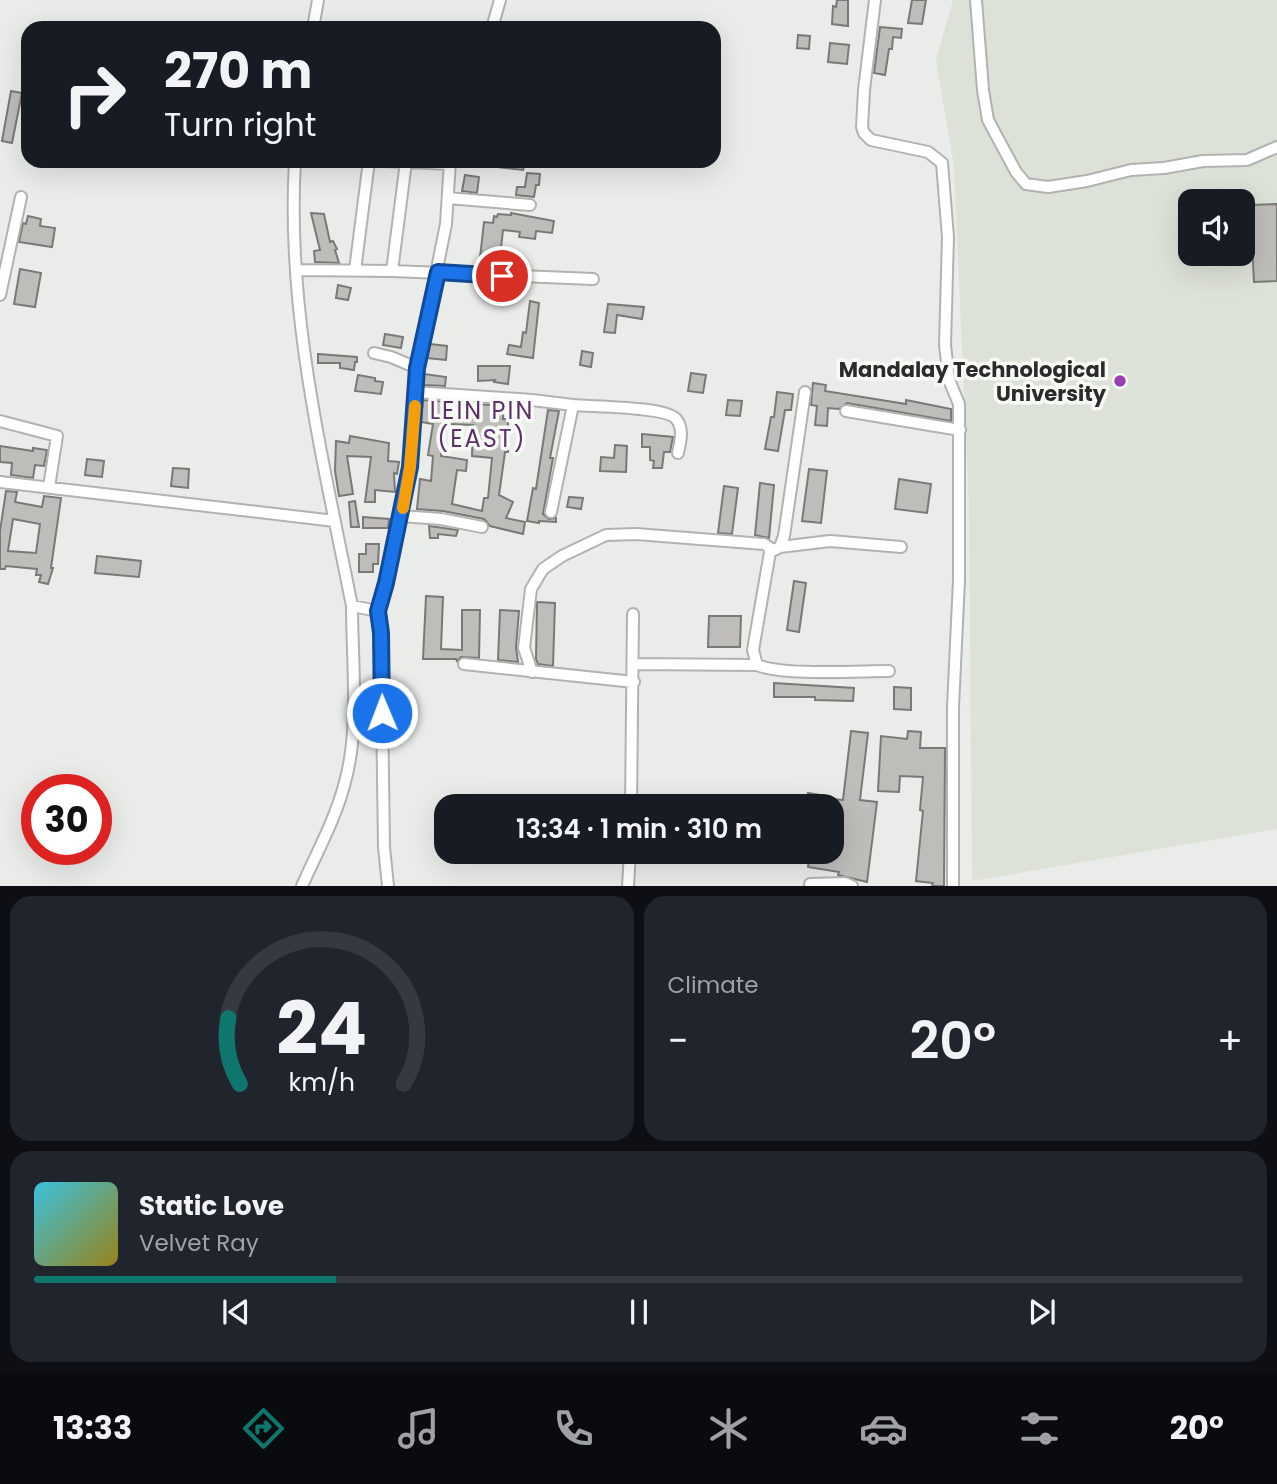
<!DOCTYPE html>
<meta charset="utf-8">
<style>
body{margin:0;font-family:Poppins,sans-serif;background:#20242c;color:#f1f3f6;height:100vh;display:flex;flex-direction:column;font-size:26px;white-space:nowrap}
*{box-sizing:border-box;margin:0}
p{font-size:23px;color:#9ea1a6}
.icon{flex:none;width:38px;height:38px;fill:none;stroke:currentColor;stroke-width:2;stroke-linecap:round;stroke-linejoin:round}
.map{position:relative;height:886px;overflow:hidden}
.drawer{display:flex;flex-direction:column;gap:10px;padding:10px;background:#0d0f14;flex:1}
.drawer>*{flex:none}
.hud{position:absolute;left:21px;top:21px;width:700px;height:147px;border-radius:21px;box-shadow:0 7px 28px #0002;background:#171b24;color:#f1f3f6;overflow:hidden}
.controls{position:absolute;left:1178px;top:189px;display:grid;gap:14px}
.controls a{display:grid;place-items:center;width:77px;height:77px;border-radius:14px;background:#171b24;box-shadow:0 7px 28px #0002;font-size:35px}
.speed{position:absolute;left:21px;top:774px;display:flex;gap:14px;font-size:35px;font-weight:700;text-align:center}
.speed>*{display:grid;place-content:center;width:91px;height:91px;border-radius:50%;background:#171b24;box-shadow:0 7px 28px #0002;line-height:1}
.speed .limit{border:10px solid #d22;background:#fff;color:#111}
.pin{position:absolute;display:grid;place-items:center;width:60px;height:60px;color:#fff;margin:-30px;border:4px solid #fff;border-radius:50%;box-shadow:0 2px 7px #0007}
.me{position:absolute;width:77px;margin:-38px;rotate:359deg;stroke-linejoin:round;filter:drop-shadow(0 0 5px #0008)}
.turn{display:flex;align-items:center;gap:24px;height:147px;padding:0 28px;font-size:32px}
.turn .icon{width:91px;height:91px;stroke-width:2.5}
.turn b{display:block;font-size:49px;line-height:60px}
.big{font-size:52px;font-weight:600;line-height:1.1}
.drawer .card{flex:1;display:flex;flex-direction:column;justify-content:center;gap:10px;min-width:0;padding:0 24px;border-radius:21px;background:#20242c}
.drawer .dial{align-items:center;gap:0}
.dial svg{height:182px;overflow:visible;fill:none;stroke:#363941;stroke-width:7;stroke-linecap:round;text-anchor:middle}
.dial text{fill:#f1f3f6;stroke:none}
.song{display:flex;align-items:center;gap:21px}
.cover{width:84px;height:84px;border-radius:10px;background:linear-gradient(135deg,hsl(190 70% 55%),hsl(50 70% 35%))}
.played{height:7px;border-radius:4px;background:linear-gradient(90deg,#0f766e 25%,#363941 25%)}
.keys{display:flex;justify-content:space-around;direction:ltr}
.heat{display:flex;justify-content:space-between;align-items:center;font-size:38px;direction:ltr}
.drawer .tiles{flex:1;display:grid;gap:10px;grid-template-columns:1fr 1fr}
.card:last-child{grid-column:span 2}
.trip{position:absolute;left:434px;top:794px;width:410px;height:70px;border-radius:21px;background:#171b24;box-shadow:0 7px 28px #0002;font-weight:600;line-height:70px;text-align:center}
.menu{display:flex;height:112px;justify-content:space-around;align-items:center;background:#090b0e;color:#9ea1a6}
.menu .icon{width:49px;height:49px}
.menu .selected{color:#0f766e}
.menu b{font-size:32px;color:#f1f3f6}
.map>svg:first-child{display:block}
</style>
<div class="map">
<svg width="1277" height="886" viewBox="0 0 1277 886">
<rect width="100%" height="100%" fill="#eaece9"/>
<!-- built -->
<path fill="#dde2d8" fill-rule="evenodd" d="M 953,0 L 1277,0 L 1277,829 L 972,881 L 969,508 L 954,166 L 936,60 ZM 1190,201 L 1242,201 L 1242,254 L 1190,254 Z"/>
<!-- building -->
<path fill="#bebdba" stroke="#797976" stroke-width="2" fill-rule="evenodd" d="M 837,0 L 848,0 L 848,26 L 832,24 L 833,6 L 836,7 Z
M 912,0 L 926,0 L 922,24 L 908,23 Z
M 880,27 L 902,29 L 901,38 L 893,37 L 892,49 L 889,49 L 885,75 L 874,73 Z
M 798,35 L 810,36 L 809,49 L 797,48 Z
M 830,43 L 849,45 L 847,64 L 828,62 Z
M 11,91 L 22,93 L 12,143 L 2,141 Z
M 498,161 L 525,161 L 523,170 L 498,167 Z
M 527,173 L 540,174 L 539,185 L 536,185 L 534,197 L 516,195 L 517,187 L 525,187 Z
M 465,175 L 479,177 L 477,193 L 462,191 Z
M 1277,204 L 1277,281 L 1254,282 L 1250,205 Z
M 311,213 L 324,214 L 330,242 L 333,241 L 337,249 L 335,250 L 339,263 L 315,262 L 314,251 L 320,250 Z
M 511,213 L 554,221 L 552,233 L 536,231 L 535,239 L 519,237 L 520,232 L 503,230 L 499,267 L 479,267 L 484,222 L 493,223 L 494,216 L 497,217 L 498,214 L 511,215 Z
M 28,216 L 41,219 L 40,226 L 55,228 L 52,247 L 19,242 L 23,223 L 26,224 Z
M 20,269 L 41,273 L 35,307 L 14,304 Z
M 338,285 L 351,288 L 348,300 L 336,298 Z
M 530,301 L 539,303 L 533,358 L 507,354 L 509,345 L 521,347 L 523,332 L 526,333 Z
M 608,304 L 644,307 L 642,319 L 617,315 L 615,333 L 604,332 Z
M 385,334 L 403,337 L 401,348 L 383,345 Z
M 430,344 L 447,346 L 446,360 L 427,358 Z
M 582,351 L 593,353 L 591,367 L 580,365 Z
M 318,354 L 357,357 L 357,362 L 355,362 L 354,370 L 340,368 L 340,363 L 318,363 Z
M 859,363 L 872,365 L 870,377 L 857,374 Z
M 478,366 L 510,366 L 508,384 L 494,382 L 495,380 L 478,381 Z
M 691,373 L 706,375 L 703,393 L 688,391 Z
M 424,374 L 446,377 L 445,386 L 424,385 Z
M 358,375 L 375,378 L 375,381 L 383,382 L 381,394 L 355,391 Z
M 813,383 L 826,385 L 825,391 L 906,404 L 906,400 L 951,409 L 951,421 L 847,403 L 839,409 L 828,408 L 827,426 L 815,425 L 817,406 L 811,405 Z
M 777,392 L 793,394 L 791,410 L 785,410 L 778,451 L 765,449 L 771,417 L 774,417 Z
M 423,400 L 503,406 L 503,419 L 508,419 L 508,452 L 505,452 L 499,495 L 513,502 L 506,518 L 525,522 L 523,534 L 490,526 L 484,519 L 443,511 L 417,509 L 420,479 L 431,481 L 433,456 L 428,455 L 433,424 L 421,422 ZM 445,424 L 473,425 L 472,456 L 492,458 L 488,498 L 484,498 L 482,511 L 452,504 L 457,470 L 466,471 L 467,460 L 441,456 Z
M 728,400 L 742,401 L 740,416 L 726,415 Z
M 548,410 L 559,411 L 550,458 L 553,458 L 543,514 L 549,519 L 556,518 L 556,522 L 539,521 L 539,523 L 527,521 L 533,488 L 536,489 Z
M 642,434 L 673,437 L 670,452 L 664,452 L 662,468 L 653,468 L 654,461 L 650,460 L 650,447 L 642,447 Z
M 350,436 L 389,443 L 388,461 L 399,462 L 397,474 L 394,473 L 395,492 L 375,490 L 375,502 L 365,502 L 371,457 L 347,456 L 353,494 L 339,496 L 335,471 L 336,441 L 349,443 Z
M 615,445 L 627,446 L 626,472 L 600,471 L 601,457 L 614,458 Z
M 0,446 L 33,451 L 33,448 L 47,450 L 44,466 L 35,465 L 33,478 L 11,475 L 12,463 L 0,462 Z
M 87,459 L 104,461 L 102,477 L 85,475 Z
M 173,468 L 189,469 L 188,488 L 171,486 Z
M 809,469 L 827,471 L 821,523 L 802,521 Z
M 899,479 L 931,484 L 927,513 L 895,509 Z
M 760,483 L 774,485 L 769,538 L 755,535 Z
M 724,486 L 738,488 L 732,534 L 718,533 Z
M 6,491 L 17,492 L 15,502 L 42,507 L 44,496 L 61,498 L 51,568 L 53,568 L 48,584 L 39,582 L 41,575 L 36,575 L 37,569 L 6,566 L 5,569 L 0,569 L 0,531 ZM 13,519 L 40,524 L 36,553 L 8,551 Z
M 569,497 L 583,498 L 581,509 L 567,507 Z
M 355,501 L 359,527 L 351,527 L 349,502 Z
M 363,517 L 389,519 L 388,528 L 363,528 Z
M 429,526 L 458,530 L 456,536 L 438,534 L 438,538 L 430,538 Z
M 366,544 L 379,544 L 378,564 L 373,564 L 373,572 L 359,572 L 359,554 L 366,554 Z
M 97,556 L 141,561 L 139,577 L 95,573 Z
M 794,581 L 806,583 L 799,632 L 787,630 Z
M 426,596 L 443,597 L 441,649 L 462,650 L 462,610 L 480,610 L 479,658 L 461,657 L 457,661 L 456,659 L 423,659 Z
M 537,602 L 555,603 L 553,666 L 538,664 L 536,659 Z
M 500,610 L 519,611 L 516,647 L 518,662 L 498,660 Z
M 709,616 L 741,616 L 740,647 L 708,647 Z
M 774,683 L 854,688 L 853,701 L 815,700 L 815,697 L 774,697 Z
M 894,687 L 911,688 L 911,710 L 894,709 Z
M 851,731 L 868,733 L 860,800 L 877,802 L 867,882 L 838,875 L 839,872 L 808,867 L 810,852 L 831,852 L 831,807 L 807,806 L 808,793 L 821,795 L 821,798 L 843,800 Z
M 908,731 L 921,732 L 920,748 L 945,748 L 944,886 L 932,886 L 933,883 L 916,881 L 923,811 L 920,810 L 923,777 L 900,776 L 899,792 L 878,791 L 881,736 L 907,739 Z"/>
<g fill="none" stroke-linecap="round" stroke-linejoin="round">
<!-- minor casing -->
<g stroke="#b1b3b0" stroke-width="14">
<path id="minor" d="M 875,0 L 864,90 L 862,127 L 864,133 L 871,140 L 928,152 L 942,163 L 948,237 L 945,345 L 949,380 L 959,404 L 959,580 L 953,707 L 953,886
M 976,0 L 983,90 L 988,120 L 1016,172 L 1026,184 L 1048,187 L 1087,181 L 1131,170 L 1164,168 L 1203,161 L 1247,160 L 1277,147
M 313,28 L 318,0
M 492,28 L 500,0
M 295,161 C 286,312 323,459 352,606 L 378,611 L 381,633 L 384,847 L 388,886
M 384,161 L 450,164
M 448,198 L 530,205
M 297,270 L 392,271 L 593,279
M 355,270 L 369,161
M 392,271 L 406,162
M 0,295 L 21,197
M 374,353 L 391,357 L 417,368
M 415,392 L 532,400 L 573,405 L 551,512
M 573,405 C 592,407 668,406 677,420 C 684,430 680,443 678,453
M 846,411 L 960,430
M 0,421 L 57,436 L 49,487
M 0,482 L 335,521
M 401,516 L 441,519 L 482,527
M 780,547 L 830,541 L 901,547
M 770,552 L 780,547 L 784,536 L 805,392
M 378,611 L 386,583 L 410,467 L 417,368 L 446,224 L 450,161
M 464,664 L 634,682
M 634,664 L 757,665
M 532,672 L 524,648 L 531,589 L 543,569 L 562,556 L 606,535 L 636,534 L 764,544 L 769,547 L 770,552 L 753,650 L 757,665 C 784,676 857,671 889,671
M 631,807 L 633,614
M 810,884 L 845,883 L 852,886
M 302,886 C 317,852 336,818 345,782 C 360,728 352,662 352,606
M 628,886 L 630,852"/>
</g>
<!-- minor -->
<use href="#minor" stroke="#fff" stroke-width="10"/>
</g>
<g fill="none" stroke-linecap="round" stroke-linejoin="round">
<!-- route casing -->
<g stroke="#114b97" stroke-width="18">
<path id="route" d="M 382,713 L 381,633 L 378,611 L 386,583 L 410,467 L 417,368 L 438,272 L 502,276"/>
</g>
<!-- route -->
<use href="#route" stroke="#1a73e8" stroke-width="12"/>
<!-- slow -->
<path stroke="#f59e0b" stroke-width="12" d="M 403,508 L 410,467 L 415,406"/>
</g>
<!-- markers -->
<circle fill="#9741ae" stroke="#f8faf6" stroke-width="2.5" cx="1120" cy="381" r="7"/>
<g text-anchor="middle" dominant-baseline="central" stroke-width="7" stroke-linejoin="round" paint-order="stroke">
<!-- poi labels -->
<g font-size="21" font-weight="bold" fill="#2a2b2a" stroke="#f8faf6" text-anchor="end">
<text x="1106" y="369">Mandalay Technological<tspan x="1106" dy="24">University</tspan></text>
</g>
<!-- quarter labels -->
<g font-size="24" letter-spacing="2" fill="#5b3167" stroke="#f8faf6">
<text x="482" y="410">LEIN PIN<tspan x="482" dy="28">(EAST)</tspan></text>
</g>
</g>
</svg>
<div class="controls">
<a><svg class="icon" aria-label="sound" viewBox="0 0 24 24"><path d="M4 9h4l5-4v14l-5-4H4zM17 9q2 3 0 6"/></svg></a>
</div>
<div class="speed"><div class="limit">30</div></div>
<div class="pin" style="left:502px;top:276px;background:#d93025"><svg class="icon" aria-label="arrive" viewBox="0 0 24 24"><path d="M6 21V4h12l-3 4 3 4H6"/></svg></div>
<svg class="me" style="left:382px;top:713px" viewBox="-20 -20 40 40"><circle r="17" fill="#1a73e8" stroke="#fff" stroke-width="3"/><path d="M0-11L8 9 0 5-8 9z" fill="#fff"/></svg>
<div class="trip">13:34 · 1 min · 310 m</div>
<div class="hud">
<div class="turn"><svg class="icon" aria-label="right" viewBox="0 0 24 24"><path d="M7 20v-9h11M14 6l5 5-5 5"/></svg><div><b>270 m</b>Turn right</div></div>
</div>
</div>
<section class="drawer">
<div class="tiles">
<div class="card dial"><svg viewBox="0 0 100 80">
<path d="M14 69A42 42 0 1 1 86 69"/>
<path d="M14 69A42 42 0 0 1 9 40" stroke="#0f766e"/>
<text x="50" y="56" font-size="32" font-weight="700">24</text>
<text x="50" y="72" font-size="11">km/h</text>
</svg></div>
<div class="card"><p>Climate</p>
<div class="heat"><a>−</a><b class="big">20°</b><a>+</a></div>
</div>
<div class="card">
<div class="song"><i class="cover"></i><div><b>Static Love</b><p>Velvet Ray</p></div></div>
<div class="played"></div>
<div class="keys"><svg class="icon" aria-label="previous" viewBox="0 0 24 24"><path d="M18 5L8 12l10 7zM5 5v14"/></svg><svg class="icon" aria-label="pause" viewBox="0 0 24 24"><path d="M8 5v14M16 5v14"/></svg><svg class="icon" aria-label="next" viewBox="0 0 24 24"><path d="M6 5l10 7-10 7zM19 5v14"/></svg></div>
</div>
</div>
</section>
<nav class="menu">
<b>13:33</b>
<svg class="icon selected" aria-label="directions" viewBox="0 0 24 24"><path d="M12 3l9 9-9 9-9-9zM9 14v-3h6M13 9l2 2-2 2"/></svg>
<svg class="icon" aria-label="music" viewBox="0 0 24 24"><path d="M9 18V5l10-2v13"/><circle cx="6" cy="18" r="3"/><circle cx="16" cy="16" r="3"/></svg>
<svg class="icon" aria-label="phone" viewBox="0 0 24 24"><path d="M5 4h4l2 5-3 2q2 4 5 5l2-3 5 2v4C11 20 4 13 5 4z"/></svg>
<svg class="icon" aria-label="climate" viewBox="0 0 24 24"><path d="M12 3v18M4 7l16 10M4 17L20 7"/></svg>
<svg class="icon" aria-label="car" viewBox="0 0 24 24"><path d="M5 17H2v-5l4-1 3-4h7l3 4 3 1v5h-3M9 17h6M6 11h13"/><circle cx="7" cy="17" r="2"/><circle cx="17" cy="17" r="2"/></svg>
<svg class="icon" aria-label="filters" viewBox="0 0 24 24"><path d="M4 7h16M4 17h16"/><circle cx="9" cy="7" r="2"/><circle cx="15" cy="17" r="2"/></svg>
<b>20°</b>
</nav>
